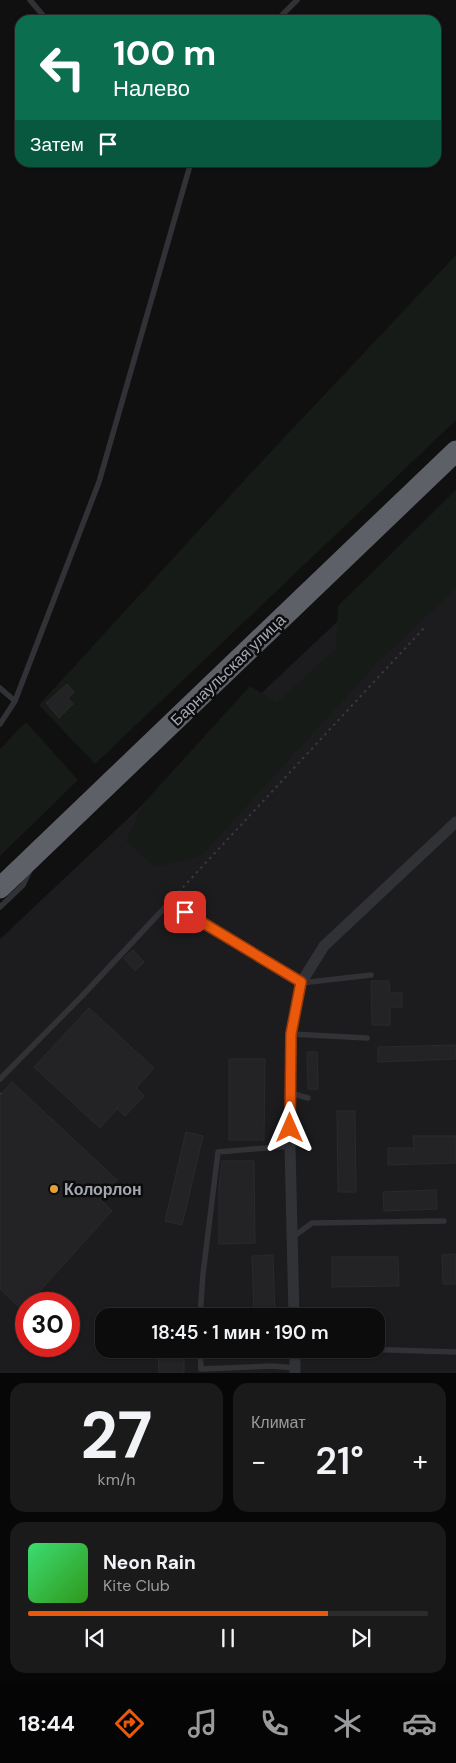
<!DOCTYPE html>
<html lang="ru">
<meta charset="utf-8">
<style>
body{margin:0;font-family:"DM Sans",sans-serif;background:#1a1a1b;color:#f1f3f6;height:100vh;display:flex;flex-direction:column;font-size:19px;white-space:nowrap}
*{box-sizing:border-box;margin:0}
p{font-size:16px;color:#9a9b9d}
.icon{flex:none;width:28px;height:28px;fill:none;stroke:currentColor;stroke-width:2;stroke-linecap:round;stroke-linejoin:round}
.map{position:relative;height:1373px;overflow:hidden}
.sheet{display:flex;flex-direction:column;gap:10px;padding:10px;background:#070707;flex:1}
.sheet>*{flex:none}
.top-card{position:absolute;left:15px;top:15px;width:426px;height:152px;border-radius:15px;box-shadow:0 1px 4px #0004,0 0 0 1px #2c2c2e;background:#0b6e4f;color:#fff;overflow:hidden}
.speed{position:absolute;left:15px;top:1292px;display:flex;gap:10px;font-size:25px;font-weight:700;text-align:center}
.speed>*{display:grid;place-content:center;width:65px;height:65px;border-radius:50%;background:#0c0c0d;box-shadow:0 1px 4px #0004,0 0 0 1px #2c2c2e;line-height:1}
.speed .limit{border:8px solid #d22;background:#fff;color:#111}
.pin{position:absolute;display:grid;place-items:center;width:42px;height:42px;color:#fff;margin:-21px;border-radius:10px;box-shadow:0 2px 8px #0006}
.me{position:absolute;width:55px;margin:-28px;rotate:0deg;stroke-linejoin:round;filter:drop-shadow(0 0 4px #0008)}
.turn{display:flex;align-items:center;gap:18px;height:105px;padding:0 15px;font-size:22px}
.turn .icon{width:65px;height:65px;stroke-width:2.5}
.turn b{display:block;font-size:35px;line-height:42px}
.then{display:flex;align-items:center;height:48px;padding:0 15px;background:#0003;gap:10px;font-size:19px}
.big{font-size:38px;font-weight:600;line-height:1.1}
.sheet .card{flex:1;display:flex;flex-direction:column;justify-content:center;gap:8px;min-width:0;padding:0 18px;border-radius:15px;background:#1a1a1b}
.sheet .dial{align-items:center;gap:0}
.dial b{font-size:65px;line-height:1}
.song{display:flex;align-items:center;gap:15px}
.cover{width:60px;height:60px;border-radius:8px;background:linear-gradient(135deg,hsl(140 70% 55%),hsl(110 70% 35%))}
.played{height:5px;border-radius:2px;background:linear-gradient(90deg,#ea580c 75%,#2c2c2e 75%)}
.keys{display:flex;justify-content:space-around;direction:ltr}
.heat{display:flex;justify-content:space-between;align-items:center;font-size:28px;direction:ltr}
.sheet .tiles{flex:1;display:grid;gap:10px;grid-template-columns:1fr 1fr}
.card:last-child{grid-column:span 2}
.trip{position:absolute;left:95px;top:1308px;width:290px;height:50px;border-radius:15px;background:#0c0c0d;box-shadow:0 1px 4px #0004,0 0 0 1px #2c2c2e;font-weight:600;line-height:50px;text-align:center}
.tabs{display:flex;height:80px;justify-content:space-around;align-items:center;background:#050505;color:#9a9b9d}
.tabs .icon{width:35px;height:35px}
.tabs .selected{color:#ea580c}
.tabs b{font-size:22px;color:#f1f3f6}
.map>svg:first-child{display:block}
</style>
<div class="map">
<svg width="456" height="1373" viewBox="0 0 456 1373">
<rect width="100%" height="100%" fill="#101011"/>
<!-- built -->
<path fill="#1c1c1e" fill-rule="evenodd" d="M 456,510 L 456,1373 L 0,1373 L 0,939 ZM 26,1304 L 69,1304 L 69,1346 L 26,1346 ZM 104,1316 L 376,1316 L 376,1349 L 104,1349 Z"/>
<!-- green -->
<path fill="#171b17" d="M 456,255 L 456,420 L 95,764 L 39,705 L 252,472 Z
M 456,490 L 456,588 L 378,662 L 201,856 L 155,867 L 126,841 L 143,804 L 250,686 L 277,703 L 336,648 L 338,606 Z
M 26,722 L 78,780 L 0,856 L 0,749 Z"/>
<!-- building -->
<path fill="#232325" stroke="#2a2a2d" d="M 67,684 L 74,692 L 68,698 L 73,704 L 59,718 L 46,703 Z
M 133,950 L 144,962 L 135,971 L 124,958 Z
M 371,981 L 389,981 L 390,993 L 402,993 L 402,1007 L 390,1007 L 390,1025 L 372,1025 Z
M 89,1008 L 154,1068 L 136,1088 L 144,1096 L 125,1116 L 117,1109 L 100,1128 L 34,1067 Z
M 456,1045 L 456,1059 L 378,1062 L 378,1047 Z
M 307,1052 L 317,1052 L 318,1089 L 308,1089 Z
M 229,1059 L 265,1059 L 264,1140 L 229,1140 Z
M 12,1082 L 117,1180 L 100,1199 L 112,1211 L 28,1304 L 26,1304 L 22,1310 L 0,1289 L 0,1095 Z
M 337,1111 L 355,1111 L 356,1192 L 338,1192 Z
M 186,1132 L 203,1136 L 182,1225 L 165,1221 Z
M 413,1136 L 456,1136 L 456,1163 L 388,1165 L 388,1148 L 414,1148 Z
M 222,1161 L 254,1161 L 255,1243 L 219,1244 L 219,1186 Z
M 436,1190 L 437,1209 L 384,1211 L 383,1192 Z
M 456,1254 L 456,1284 L 443,1284 L 442,1255 Z
M 273,1255 L 275,1316 L 254,1316 L 252,1256 Z
M 332,1257 L 398,1257 L 399,1286 L 332,1287 Z
M 184,1349 L 184,1373 L 159,1373 L 158,1350 Z"/>
<g fill="none" stroke-linecap="round" stroke-linejoin="round">
<!-- path -->
<path stroke="#37393d" stroke-width="2" stroke-dasharray="2.5 4" stroke-linecap="butt" d="M 174,897 L 424,628
M 0,1093 L 1,1094"/>
<!-- lane -->
<path stroke="#313236" stroke-width="5.5" d="M 30,0 L 47,20
M 277,20 L 297,0
M 0,688 L 15,701
M 0,724 L 15,701 L 99,482 L 191,162
M 0,907 L 23,885 L 30,870
M 291,1034 L 367,1038
M 0,1079 L 82,996 L 169,903 L 301,983 L 371,975
M 290,1093 L 308,1098
M 293,1237 L 312,1223 L 444,1221
M 200,1316 L 203,1274 L 218,1152 L 290,1146
M 200,1349 L 201,1369 L 272,1366 L 295,1368
M 359,1349 L 456,1352"/>
<!-- street -->
<path stroke="#313236" stroke-width="11" d="M 294,1316 L 290,1146 L 291,1034 L 301,983 L 324,946 L 456,822
M 295,1349 L 295,1373"/>
<!-- highway -->
<path stroke="#5e6067" stroke-width="21" d="M 0,888 L 456,451"/>
</g>
<g fill="none" stroke-linecap="round" stroke-linejoin="round">
<!-- route casing -->
<g stroke="#983908" stroke-width="12">
<path id="route" d="M 185,912 L 301,982 L 291,1034 L 290,1128"/>
</g>
<!-- route -->
<use href="#route" stroke="#ea580c" stroke-width="9"/>
</g>
<!-- markers -->
<circle fill="#e2a137" stroke="#0b0b0c" stroke-width="2" cx="54" cy="1189" r="5"/>
<g text-anchor="middle" dominant-baseline="central" stroke-width="5" stroke-linejoin="round" paint-order="stroke">
<!-- street labels -->
<g font-size="16" fill="#a2a7b1" stroke="#0b0b0c">
<text transform="translate(228 670) rotate(-44)">Барнаульская улица</text>
</g>
<!-- poi labels -->
<g font-size="16" font-weight="bold" fill="#a2a7b1" stroke="#0b0b0c" text-anchor="start">
<text x="64" y="1189">Колорлон</text>
</g>
</g>
</svg>
<div class="speed"><div class="limit">30</div></div>
<div class="pin" style="left:185px;top:912px;background:#d93025"><svg class="icon" aria-label="arrive" viewBox="0 0 24 24"><path d="M6 21V4h12l-3 4 3 4H6"/></svg></div>
<svg class="me" style="left:290px;top:1128px" viewBox="-20 -20 40 40"><path d="M0-17L14 15 0 8-14 15z" fill="#ea580c" stroke="#fff" stroke-width="4"/></svg>
<div class="trip">18:45 · 1 мин · 190 m</div>
<div class="top-card">
<div class="turn"><svg class="icon" aria-label="left" viewBox="0 0 24 24"><path d="M17 20v-9H6M10 6l-5 5 5 5"/></svg><div><b>100 m</b>Налево</div></div>
<div class="then">Затем<svg class="icon" aria-label="arrive" viewBox="0 0 24 24"><path d="M6 21V4h12l-3 4 3 4H6"/></svg></div>
</div>
</div>
<section class="sheet">
<div class="tiles">
<div class="card dial"><b>27</b><p>km/h</p></div>
<div class="card"><p>Климат</p>
<div class="heat"><a>−</a><b class="big">21°</b><a>+</a></div>
</div>
<div class="card">
<div class="song"><i class="cover"></i><div><b>Neon Rain</b><p>Kite Club</p></div></div>
<div class="played"></div>
<div class="keys"><svg class="icon" aria-label="previous" viewBox="0 0 24 24"><path d="M18 5L8 12l10 7zM5 5v14"/></svg><svg class="icon" aria-label="pause" viewBox="0 0 24 24"><path d="M8 5v14M16 5v14"/></svg><svg class="icon" aria-label="next" viewBox="0 0 24 24"><path d="M6 5l10 7-10 7zM19 5v14"/></svg></div>
</div>
</div>
</section>
<nav class="tabs">
<b>18:44</b>
<svg class="icon selected" aria-label="directions" viewBox="0 0 24 24"><path d="M12 3l9 9-9 9-9-9zM9 14v-3h6M13 9l2 2-2 2"/></svg>
<svg class="icon" aria-label="music" viewBox="0 0 24 24"><path d="M9 18V5l10-2v13"/><circle cx="6" cy="18" r="3"/><circle cx="16" cy="16" r="3"/></svg>
<svg class="icon" aria-label="phone" viewBox="0 0 24 24"><path d="M5 4h4l2 5-3 2q2 4 5 5l2-3 5 2v4C11 20 4 13 5 4z"/></svg>
<svg class="icon" aria-label="climate" viewBox="0 0 24 24"><path d="M12 3v18M4 7l16 10M4 17L20 7"/></svg>
<svg class="icon" aria-label="car" viewBox="0 0 24 24"><path d="M5 17H2v-5l4-1 3-4h7l3 4 3 1v5h-3M9 17h6M6 11h13"/><circle cx="7" cy="17" r="2"/><circle cx="17" cy="17" r="2"/></svg>
</nav>
